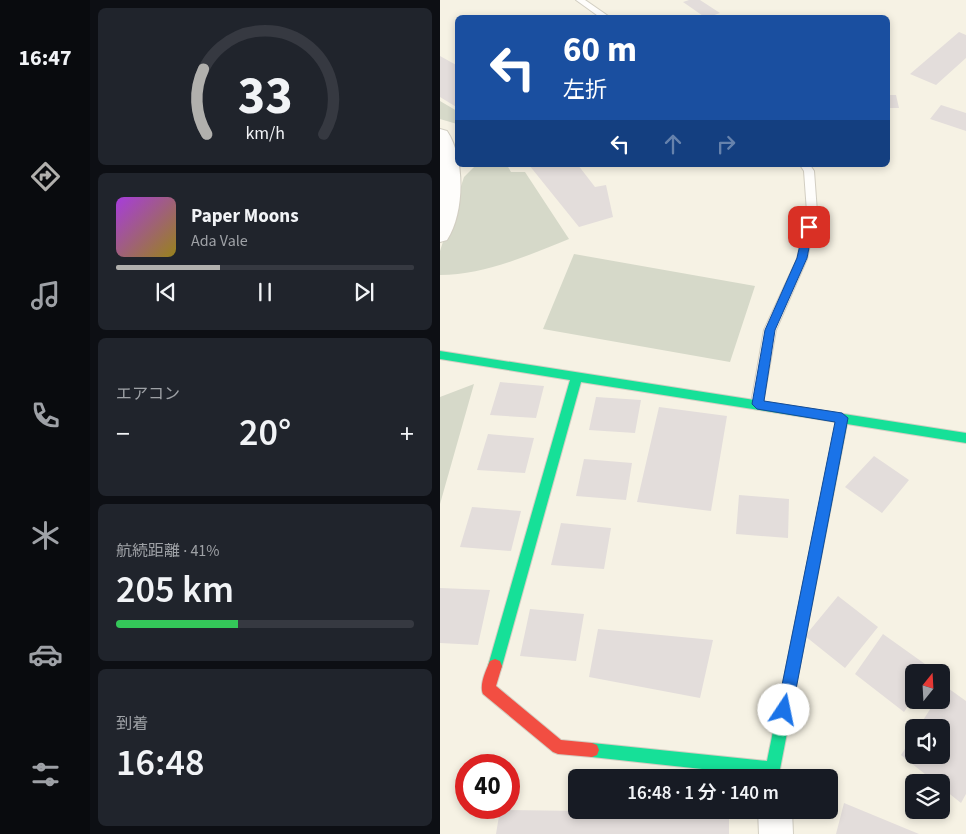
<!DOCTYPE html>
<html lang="ja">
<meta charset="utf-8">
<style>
body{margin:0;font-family:"Source Sans 3","Noto Sans JP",sans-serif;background:#20242c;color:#f1f3f6;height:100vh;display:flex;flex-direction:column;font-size:19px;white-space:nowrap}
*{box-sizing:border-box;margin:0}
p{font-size:16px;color:#9ea1a6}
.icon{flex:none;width:28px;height:28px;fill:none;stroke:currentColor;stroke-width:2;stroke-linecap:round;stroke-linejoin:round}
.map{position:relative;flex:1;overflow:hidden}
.drawer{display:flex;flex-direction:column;gap:8px;padding:8px;background:#0d0f14;width:350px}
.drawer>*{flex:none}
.banner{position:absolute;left:15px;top:15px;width:435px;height:152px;border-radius:8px;box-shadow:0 2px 8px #0003;background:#1a4fa0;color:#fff;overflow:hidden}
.needle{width:32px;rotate:18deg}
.tools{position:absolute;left:465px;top:664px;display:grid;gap:10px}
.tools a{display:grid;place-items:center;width:45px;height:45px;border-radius:8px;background:#171b24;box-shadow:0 2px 8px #0003;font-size:25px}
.speed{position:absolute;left:15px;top:754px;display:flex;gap:10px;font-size:25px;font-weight:700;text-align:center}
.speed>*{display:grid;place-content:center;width:65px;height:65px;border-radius:50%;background:#171b24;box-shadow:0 2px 8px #0003;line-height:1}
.speed .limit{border:8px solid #d22;background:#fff;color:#111}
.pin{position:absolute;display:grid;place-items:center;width:42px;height:42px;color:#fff;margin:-21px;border-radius:10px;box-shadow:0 2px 8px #0006}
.me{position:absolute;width:55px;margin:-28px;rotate:11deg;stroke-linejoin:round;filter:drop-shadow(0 0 4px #0008)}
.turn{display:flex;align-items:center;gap:18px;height:105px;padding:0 25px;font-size:22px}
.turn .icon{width:65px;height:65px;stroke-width:2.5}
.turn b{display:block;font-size:35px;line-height:42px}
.lanes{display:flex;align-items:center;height:48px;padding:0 25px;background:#0003;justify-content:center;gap:25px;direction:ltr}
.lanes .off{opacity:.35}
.big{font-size:38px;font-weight:600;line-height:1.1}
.drawer .card{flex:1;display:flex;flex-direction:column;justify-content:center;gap:8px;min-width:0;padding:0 18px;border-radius:8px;background:#20242c}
.drawer .dial{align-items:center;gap:0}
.dial svg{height:130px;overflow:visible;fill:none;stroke:#363941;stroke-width:7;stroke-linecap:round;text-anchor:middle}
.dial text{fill:#f1f3f6;stroke:none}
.song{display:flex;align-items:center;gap:15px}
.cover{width:60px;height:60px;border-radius:8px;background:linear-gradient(135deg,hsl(280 70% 55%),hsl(50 70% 35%))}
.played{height:5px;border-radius:2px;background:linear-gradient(90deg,#b1b0ad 35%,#363941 35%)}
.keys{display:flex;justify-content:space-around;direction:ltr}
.heat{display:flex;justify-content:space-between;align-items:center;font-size:28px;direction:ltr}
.charge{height:8px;border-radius:4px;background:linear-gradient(90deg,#34c759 41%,#363941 0)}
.trip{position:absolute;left:128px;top:769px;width:270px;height:50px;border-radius:8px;background:#171b24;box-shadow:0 2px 8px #0003;font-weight:600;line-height:50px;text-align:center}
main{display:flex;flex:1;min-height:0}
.tab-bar{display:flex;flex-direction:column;width:90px;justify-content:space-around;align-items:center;background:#090b0e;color:#9ea1a6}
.tab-bar .icon{width:35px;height:35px}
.tab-bar .active{color:#b1b0ad}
.tab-bar b{font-size:22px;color:#f1f3f6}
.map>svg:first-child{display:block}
</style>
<main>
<nav class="tab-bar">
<b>16:47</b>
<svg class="icon active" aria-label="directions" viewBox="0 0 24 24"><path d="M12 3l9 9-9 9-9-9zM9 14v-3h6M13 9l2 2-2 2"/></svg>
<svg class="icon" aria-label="music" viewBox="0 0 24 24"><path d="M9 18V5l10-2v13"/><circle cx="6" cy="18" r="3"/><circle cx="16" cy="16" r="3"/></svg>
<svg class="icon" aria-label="phone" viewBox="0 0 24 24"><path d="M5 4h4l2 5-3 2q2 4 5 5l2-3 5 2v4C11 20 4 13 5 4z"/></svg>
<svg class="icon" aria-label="climate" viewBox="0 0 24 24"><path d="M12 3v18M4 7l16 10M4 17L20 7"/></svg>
<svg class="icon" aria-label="car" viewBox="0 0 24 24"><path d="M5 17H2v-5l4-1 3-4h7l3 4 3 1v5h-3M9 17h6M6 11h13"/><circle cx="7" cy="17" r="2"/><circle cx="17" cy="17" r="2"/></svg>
<svg class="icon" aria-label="filters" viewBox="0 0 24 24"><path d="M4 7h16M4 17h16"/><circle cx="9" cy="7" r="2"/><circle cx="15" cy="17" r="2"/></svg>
</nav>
<section class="drawer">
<div class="card dial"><svg viewBox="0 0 100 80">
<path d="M14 69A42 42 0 1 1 86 69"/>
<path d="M14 69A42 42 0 0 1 12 29" stroke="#b1b0ad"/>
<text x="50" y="56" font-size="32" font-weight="700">33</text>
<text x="50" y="72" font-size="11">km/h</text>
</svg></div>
<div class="card">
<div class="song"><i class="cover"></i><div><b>Paper Moons</b><p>Ada Vale</p></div></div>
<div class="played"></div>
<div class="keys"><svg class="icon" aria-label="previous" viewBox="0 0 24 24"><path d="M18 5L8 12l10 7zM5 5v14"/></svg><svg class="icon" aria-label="pause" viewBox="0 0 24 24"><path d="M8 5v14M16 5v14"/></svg><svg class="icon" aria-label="next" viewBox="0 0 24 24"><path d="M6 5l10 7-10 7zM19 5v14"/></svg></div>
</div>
<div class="card"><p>エアコン</p>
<div class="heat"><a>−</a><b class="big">20°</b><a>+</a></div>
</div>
<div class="card"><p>航続距離 · 41%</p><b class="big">205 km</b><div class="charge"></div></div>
<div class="card"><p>到着</p><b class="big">16:48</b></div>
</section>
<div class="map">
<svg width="526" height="834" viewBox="0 0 526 834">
<rect width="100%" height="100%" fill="#f6f2e4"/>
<!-- green -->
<path fill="#d6d9c9" d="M 0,101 L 17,111 L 17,124 L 0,119 Z
M 36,165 L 67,165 L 71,172 L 85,172 L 129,239 C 89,255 45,275 0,275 L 0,251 L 24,177 Z
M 134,254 L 315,286 L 290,362 L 103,329 Z
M 34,384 L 0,504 L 0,397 Z"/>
<!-- building -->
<path fill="#e3dddb" d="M 249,0 L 260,0 L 280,13 L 266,18 L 243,2 Z
M 519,32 L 526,35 L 526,58 L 496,85 L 470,74 Z
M 0,56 L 18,66 L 18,108 L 0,97 Z
M 448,95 L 456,95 L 459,108 L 448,108 Z
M 501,105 L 526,113 L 526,131 L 490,119 Z
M 89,165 L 138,165 L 155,187 L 166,185 L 173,217 L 139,227 Z
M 60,382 L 104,386 L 96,418 L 50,415 Z
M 156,397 L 201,400 L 195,433 L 149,430 Z
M 219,407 L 287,416 L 271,511 L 197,502 Z
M 48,434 L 94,438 L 85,473 L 37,470 Z
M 434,456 L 469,480 L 442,513 L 405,487 Z
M 144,459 L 192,463 L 186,500 L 136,496 Z
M 299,495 L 349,499 L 348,538 L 296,534 Z
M 32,507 L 81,511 L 71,551 L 20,547 Z
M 121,523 L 171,528 L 164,569 L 111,565 Z
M 0,588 L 50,590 L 38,645 L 0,643 Z
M 398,596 L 438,627 L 405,668 L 365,636 Z
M 90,609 L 144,614 L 136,661 L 80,656 Z
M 158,629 L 273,640 L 260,698 L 149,677 Z
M 443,634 L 492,669 L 490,672 L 474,672 L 474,697 L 464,712 L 415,674 Z
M 505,686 L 526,701 L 526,794 L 521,803 L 501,787 L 501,782 L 495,782 L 461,755 L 474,735 L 474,755 L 501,755 L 501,728 L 478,728 L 496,700 L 501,700 L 501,692 Z
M 404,803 L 479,834 L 396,834 Z
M 60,810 L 289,813 L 289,834 L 56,834 Z"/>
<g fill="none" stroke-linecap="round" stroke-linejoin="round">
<!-- lane casing -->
<g stroke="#d2cec2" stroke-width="2">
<path id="lane" d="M 136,0 L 145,0 L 171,18 L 161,18 Z
M 360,165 L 370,165 L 374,171 L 377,212 L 367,259 L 336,330 L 323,404 L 321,408 L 313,408 L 311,404 L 324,330 L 357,259 L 367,212 L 364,171 Z"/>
</g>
<!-- street casing -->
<g stroke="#d2cec2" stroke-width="2">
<path id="street" d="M 0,129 L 7,131 C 25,158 25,212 7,240 L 0,242 Z
M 318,810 L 352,810 L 353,834 L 319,834 Z"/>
</g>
<!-- fast casing -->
<g stroke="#d2cec2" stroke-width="2">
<path id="fast" d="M 0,351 L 526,433 L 526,443 L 407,424 L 340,769 L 340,778 L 326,778 L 326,776 L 152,757 L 147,755 L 145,750 L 147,745 L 152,743 L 327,761 L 396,422 L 141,382 L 62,666 L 60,671 L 55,673 L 50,671 L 48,666 L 130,380 L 0,359 Z"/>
</g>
<!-- jam casing -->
<g stroke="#d2cec2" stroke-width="2">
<path id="jam" d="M 55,659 L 60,661 L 62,666 L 56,686 L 121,740 L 152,743 L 157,745 L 159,750 L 157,755 L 152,757 L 118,754 L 113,752 L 43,694 C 39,685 46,670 50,661 Z"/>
</g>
<!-- lane -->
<use href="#lane" fill="#fefdfb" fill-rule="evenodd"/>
<!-- street -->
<use href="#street" fill="#fefdfb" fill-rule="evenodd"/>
<!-- fast -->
<use href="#fast" fill="#16e098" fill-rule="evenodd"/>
<!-- jam -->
<use href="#jam" fill="#f24e42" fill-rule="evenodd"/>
</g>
<!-- route -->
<path fill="#1a73e8" stroke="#114b97" d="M 369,224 L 373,227 L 367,258 L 335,330 L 324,401 L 402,413 L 408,418 L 352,710 L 349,715 L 344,717 L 339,715 L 337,710 L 395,422 L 317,409 L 312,404 L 325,330 L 357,258 L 364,227 Z"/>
</svg>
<div class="tools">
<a><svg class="needle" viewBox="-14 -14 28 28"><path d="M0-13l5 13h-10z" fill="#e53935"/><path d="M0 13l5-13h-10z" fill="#9ea1a6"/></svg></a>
<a><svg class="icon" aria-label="sound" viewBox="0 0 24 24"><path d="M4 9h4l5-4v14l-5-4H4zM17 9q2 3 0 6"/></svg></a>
<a><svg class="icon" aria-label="layers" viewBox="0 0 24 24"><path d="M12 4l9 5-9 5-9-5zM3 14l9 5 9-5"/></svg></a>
</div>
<div class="speed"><div class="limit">40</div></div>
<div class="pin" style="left:369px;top:227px;background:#d93025"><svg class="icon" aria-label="arrive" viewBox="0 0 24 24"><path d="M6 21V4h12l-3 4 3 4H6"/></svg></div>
<svg class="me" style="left:344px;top:710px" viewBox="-20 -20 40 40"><circle r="19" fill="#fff"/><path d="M0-13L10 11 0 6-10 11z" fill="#1a73e8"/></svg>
<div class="trip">16:48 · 1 分 · 140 m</div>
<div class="banner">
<div class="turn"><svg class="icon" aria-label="left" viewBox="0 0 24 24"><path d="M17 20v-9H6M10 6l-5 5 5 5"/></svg><div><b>60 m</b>左折</div></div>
<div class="lanes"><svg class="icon" aria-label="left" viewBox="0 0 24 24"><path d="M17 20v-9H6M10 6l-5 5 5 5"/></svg><svg class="icon off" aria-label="ahead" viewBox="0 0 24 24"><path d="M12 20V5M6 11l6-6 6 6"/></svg><svg class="icon off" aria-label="right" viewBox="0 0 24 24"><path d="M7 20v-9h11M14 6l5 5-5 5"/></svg></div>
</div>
</div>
</main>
